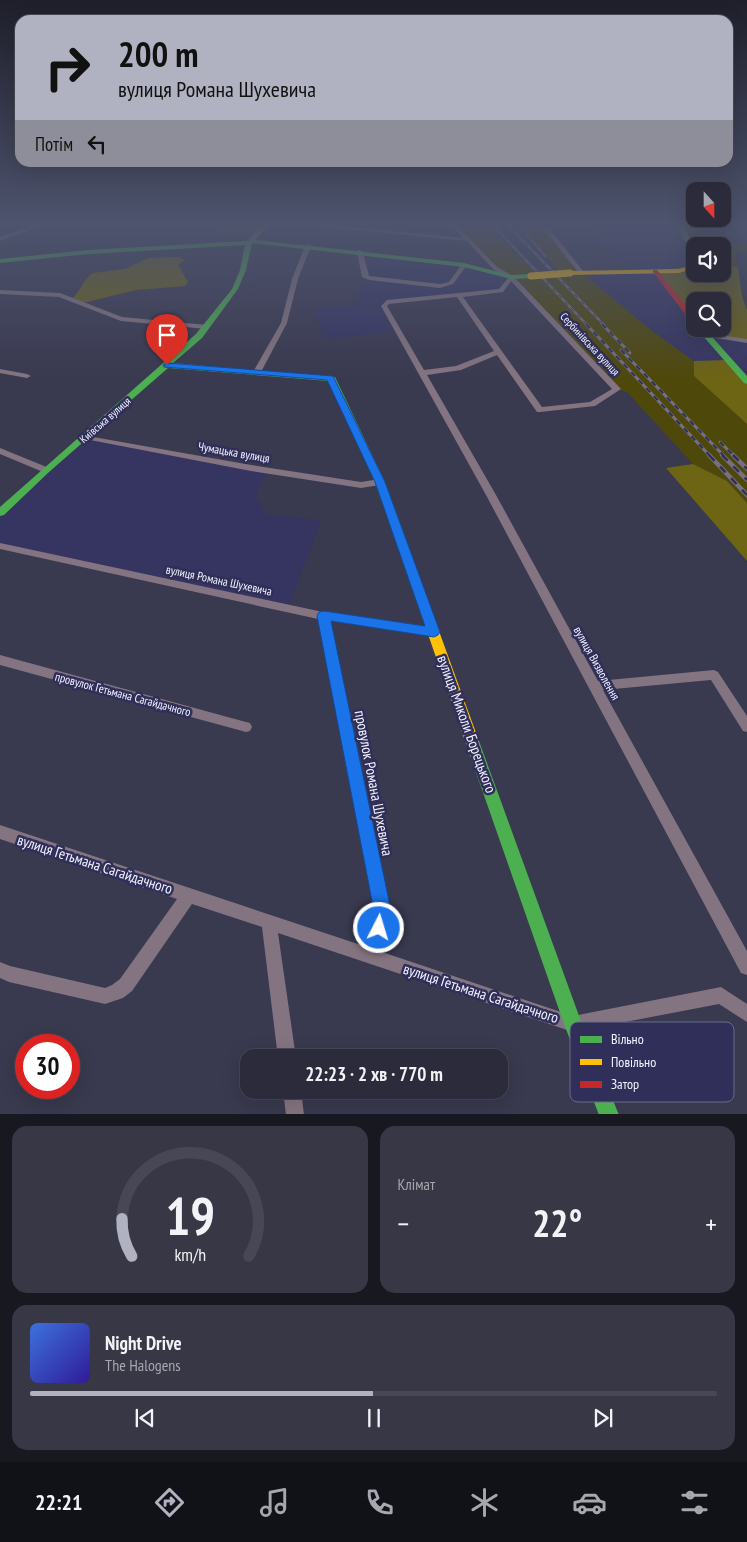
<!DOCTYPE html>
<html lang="uk">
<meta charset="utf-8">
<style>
body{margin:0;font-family:"PT Sans Narrow",sans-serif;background:#373746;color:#f1f3f6;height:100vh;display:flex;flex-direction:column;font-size:19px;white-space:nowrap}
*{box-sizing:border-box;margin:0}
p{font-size:16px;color:#a6a7af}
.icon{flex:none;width:28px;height:28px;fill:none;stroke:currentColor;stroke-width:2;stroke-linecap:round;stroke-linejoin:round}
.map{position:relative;height:1114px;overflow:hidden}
.drawer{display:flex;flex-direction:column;gap:12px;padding:12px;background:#181820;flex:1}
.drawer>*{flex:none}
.top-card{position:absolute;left:15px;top:15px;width:718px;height:152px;border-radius:15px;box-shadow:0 5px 20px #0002,0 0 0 1px #474755;background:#b1b2c1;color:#111;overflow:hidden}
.needle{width:32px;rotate:159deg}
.tools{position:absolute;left:686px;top:182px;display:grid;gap:10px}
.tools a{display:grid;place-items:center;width:45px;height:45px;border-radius:10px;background:#2b2b3b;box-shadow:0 5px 20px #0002,0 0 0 1px #474755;font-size:25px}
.speed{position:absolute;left:15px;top:1034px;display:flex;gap:10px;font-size:25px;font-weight:700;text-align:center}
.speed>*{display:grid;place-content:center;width:65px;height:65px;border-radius:50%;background:#2b2b3b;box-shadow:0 5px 20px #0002,0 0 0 1px #474755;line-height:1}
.speed .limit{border:8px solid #d22;background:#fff;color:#111}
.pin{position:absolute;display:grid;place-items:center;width:42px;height:42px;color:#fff;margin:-51px -21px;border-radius:50% 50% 50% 0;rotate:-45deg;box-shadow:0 0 5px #0007}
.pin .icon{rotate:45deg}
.me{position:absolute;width:55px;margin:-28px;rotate:5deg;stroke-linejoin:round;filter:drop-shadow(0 0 4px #0008)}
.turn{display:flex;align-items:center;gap:18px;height:105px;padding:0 20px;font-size:22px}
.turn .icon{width:65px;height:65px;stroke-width:2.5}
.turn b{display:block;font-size:35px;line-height:42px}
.then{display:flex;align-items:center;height:48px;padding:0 20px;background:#0003;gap:10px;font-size:19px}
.big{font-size:38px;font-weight:700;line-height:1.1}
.drawer .tile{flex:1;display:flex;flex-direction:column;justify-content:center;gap:8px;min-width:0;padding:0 18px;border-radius:15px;background:#373746}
.drawer .dial{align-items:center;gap:0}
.dial svg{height:130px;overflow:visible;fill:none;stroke:#474755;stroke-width:7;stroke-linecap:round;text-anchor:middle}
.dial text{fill:#f1f3f6;stroke:none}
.song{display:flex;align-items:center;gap:15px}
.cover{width:60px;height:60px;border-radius:8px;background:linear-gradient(135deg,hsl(220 70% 55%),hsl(250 70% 35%))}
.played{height:5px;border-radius:2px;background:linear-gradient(90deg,#b1b2c1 50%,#474755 50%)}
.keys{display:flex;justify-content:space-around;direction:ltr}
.heat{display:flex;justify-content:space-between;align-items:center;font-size:28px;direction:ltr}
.drawer .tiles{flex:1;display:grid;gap:12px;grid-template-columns:1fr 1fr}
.tile:last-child{grid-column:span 2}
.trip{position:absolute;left:240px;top:1049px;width:268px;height:50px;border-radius:15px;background:#2b2b3b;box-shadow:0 5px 20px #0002,0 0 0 1px #474755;font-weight:700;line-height:50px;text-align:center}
.dock{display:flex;height:80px;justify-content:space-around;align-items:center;background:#111118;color:#a6a7af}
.dock .icon{width:35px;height:35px}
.dock .selected{color:#b1b2c1}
.dock b{font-size:22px;color:#f1f3f6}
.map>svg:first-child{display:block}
</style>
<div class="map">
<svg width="747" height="1115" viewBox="0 0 747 1115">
<rect width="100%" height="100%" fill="#39394f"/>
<!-- built -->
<path fill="#363562" d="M 574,223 L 680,223 L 695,258 L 695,329 L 701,329 L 706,335 L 747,341 L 747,381 L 728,360 L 694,361 L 652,331 L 581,272 L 628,271 L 611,245 L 599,245 L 586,224 Z
M 696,223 L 747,223 L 747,243 L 730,242 L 699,230 Z
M 360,252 L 464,265 L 511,277 L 501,291 L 384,303 L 398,331 L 324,339 L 313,309 L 355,305 L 365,277 Z
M 85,437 L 267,470 L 255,497 L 267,514 L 321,521 L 288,608 L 0,546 L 0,513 Z"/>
<!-- green -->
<path fill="#4f480b" d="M 452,223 L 485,223 L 536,273 L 558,271 L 521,223 L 542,223 L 581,272 L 652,331 L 694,361 L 694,376 L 747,424 L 747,503 L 727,481 L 693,464 L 627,392 L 617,389 L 511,277 L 498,270 Z
M 680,223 L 696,223 L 699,230 L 730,242 L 747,243 L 747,253 L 736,252 L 738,267 L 723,264 L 722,246 L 695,246 L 695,258 Z"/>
<!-- forest -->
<path fill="#6d6414" d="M 212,223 L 267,223 L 258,233 L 222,232 L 208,226 Z
M 178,257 L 185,260 L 178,265 L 188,282 L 185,286 L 136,290 L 83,303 L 72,299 C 80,292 84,278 93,273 L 125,269 L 148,258 Z
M 723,264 L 738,267 L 742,296 L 747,310 L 747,341 L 706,335 L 701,329 L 722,329 L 722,301 L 695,301 L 695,321 L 655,271 L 695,266 L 695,274 L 722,274 Z
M 728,360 L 747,381 L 747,424 L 694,376 L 694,361 Z
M 693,464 L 727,481 L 747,503 L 747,561 L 666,468 Z"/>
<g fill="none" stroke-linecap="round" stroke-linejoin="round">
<!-- street -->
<path fill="#847481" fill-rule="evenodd" d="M 41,223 L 49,223 L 0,241 L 0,237 Z
M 298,223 L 315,223 L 463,238 L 449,223 L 455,223 L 497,267 L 513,276 L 621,389 L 595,406 L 540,412 L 537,412 L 497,355 L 461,370 L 427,375 L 496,495 L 598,681 L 714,670 L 718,672 L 747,716 L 747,732 L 743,731 L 711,680 L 603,690 L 747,951 L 747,975 L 741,973 L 486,495 L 381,306 L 387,300 L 499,289 L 508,278 L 493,269 L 467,241 L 301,225 ZM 511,281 L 612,389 L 590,402 L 542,407 L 463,297 L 503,292 ZM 457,297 L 494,351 L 456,366 L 424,370 L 387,306 L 389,304 Z
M 539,223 L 545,223 L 583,271 L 583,273 L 579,273 Z
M 308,244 L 311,246 L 298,279 L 287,323 L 261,372 L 254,374 L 253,372 L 281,323 L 292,279 L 305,246 Z
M 360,250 L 363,252 L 369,276 L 440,284 L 449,282 L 462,264 L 467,265 L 453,284 L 440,288 L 369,280 L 362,277 L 357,252 Z
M 0,290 L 60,293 L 122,317 L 207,325 L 210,327 L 207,329 L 121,321 L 59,297 L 0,294 Z
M 706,333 L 747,339 L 747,343 L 704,336 L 703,335 Z
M 0,369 L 27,374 L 31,376 L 27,378 L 0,373 Z
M 82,435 L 251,465 L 361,482 L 380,479 L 384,482 L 380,485 L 361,488 L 251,471 L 85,439 L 82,439 Z
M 0,448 L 49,468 L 50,470 L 46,473 L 43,472 L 0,454 Z
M 0,543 L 323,612 L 438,629 L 440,632 L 438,635 L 434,636 L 329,621 L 388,901 L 390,914 L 382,952 L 573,1016 L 721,987 L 747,1004 L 747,1022 L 719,1004 L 573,1032 L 278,933 L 296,1058 L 278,1058 L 262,927 L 192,904 L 132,991 L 123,998 L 105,1004 L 9,982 L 0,978 L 0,962 L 10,966 L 105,988 L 112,985 L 120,979 L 177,899 L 0,839 L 0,825 L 367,947 L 374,914 L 374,901 L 318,619 L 0,549 Z
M 0,655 L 246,722 L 250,723 L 252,727 L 250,731 L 246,732 L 0,665 Z
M 283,1090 L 301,1090 L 304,1115 L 286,1115 Z"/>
<!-- fast -->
<path fill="#4caf50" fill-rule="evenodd" d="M 264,223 L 270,223 L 255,240 L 464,263 L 511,275 L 531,274 L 534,276 L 531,278 L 511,279 L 464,267 L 252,243 L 246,270 L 238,289 L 202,338 L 173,363 L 335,377 L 385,482 L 396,513 L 395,515 L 391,516 L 386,513 L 375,482 L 329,381 L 168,368 L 49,472 L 4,515 L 0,516 L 0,507 L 196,334 L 232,289 L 240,270 L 245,245 L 88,254 L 0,263 L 0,259 L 88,250 L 247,241 Z
M 677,223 L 683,223 L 695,251 L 695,260 L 692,258 Z
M 697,329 L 705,329 L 747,376 L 747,384 L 744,383 Z
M 472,735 L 477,737 L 479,741 L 582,1024 L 619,1115 L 599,1115 L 564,1024 L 465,741 L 467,737 Z"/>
<!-- slow -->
<path fill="#ffc107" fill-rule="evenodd" d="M 695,264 L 695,268 L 679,273 L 570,275 L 567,273 L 570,271 L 679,269 Z
M 391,510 L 396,513 L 479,741 L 477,745 L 472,747 L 467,745 L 465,741 L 386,513 Z"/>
<!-- jam -->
<path fill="#c62828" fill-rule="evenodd" d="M 653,270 L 657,270 L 695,316 L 695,323 L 692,323 L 653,272 Z"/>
<!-- rail-far2 casing -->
<g stroke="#777081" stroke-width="2.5">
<path id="rail-far2" d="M 491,223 L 587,325
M 506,223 L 604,325
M 518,223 L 545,256"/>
</g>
<!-- rail-far1 casing -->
<g stroke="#777081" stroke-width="3">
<path id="rail-far1" d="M 586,324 L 710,456
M 602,324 L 630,353
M 621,350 L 724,456
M 720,442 L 734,456"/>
</g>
<!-- rail casing -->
<g stroke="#777081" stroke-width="4.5">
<path id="rail" d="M 709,455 L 747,495
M 722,455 L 747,480
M 733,455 L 747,469"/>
</g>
<!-- rail-far2 -->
<use href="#rail-far2" stroke="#302f59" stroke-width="1" stroke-dasharray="4.5" stroke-linecap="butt"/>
<!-- rail-far1 -->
<use href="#rail-far1" stroke="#302f59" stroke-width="2" stroke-dasharray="5.5" stroke-linecap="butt"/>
<!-- rail -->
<use href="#rail" stroke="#302f59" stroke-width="2.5" stroke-dasharray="8" stroke-linecap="butt"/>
<!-- slow-bridge -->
<path stroke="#ffc107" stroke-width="7" d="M 531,276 L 570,273"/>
</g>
<!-- sky -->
<linearGradient id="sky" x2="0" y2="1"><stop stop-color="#1f1f2b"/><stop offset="0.59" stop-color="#4e546e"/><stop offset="1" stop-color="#4e546e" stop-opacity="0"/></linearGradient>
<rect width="747" height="379" fill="url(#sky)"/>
<!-- route -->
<path fill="#1a73e8" stroke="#114b97" d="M 167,363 L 333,376 L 385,482 L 440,632 L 438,635 L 434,637 L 331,621 L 389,901 C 391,913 390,923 385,934 L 379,937 L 373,934 C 369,926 373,912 372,901 L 317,616 L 319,612 L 324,611 L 425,626 L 375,482 L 327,380 L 164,367 L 163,365 Z"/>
<g text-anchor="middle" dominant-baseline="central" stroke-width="5" stroke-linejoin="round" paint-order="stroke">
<!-- far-street labels -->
<g font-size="11" fill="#f2f3fe" stroke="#302f59">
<text transform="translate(590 344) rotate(47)">Сербинівська вулиця</text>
<text transform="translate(105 420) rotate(-41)">Київська вулиця</text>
</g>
<!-- street labels -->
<g font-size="12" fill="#f2f3fe" stroke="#302f59">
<text transform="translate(234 452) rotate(10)">Чумацька вулиця</text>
<text transform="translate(219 580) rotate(12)">вулиця Романа Шухевича</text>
<text transform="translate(597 663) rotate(61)">вулиця Визволення</text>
<text transform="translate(123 694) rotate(15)">провулок Гетьмана Сагайдачного</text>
</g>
<!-- near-street labels -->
<g font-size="15" fill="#f2f3fe" stroke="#302f59">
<text transform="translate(467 724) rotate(70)">вулиця Миколи Борецького</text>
<text transform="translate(374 783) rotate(79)">провулок Романа Шухевича</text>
<text transform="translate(95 864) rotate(18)">вулиця Гетьмана Сагайдачного</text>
<text transform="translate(481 993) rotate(18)">вулиця Гетьмана Сагайдачного</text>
</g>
</g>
<!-- legend -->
<rect x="570" y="1022" width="164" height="80" rx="8" fill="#302f59" stroke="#6a6a8a" stroke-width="1"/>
<rect x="580" y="1036" width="22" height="7" fill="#4caf50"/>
<rect x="580" y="1059" width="22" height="6" fill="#ffc107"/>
<rect x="580" y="1081" width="22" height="7" fill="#c62828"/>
<g font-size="14" fill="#f2f3fe">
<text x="611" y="1044">Вільно</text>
<text x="611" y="1067">Повільно</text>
<text x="611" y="1089">Затор</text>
</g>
</svg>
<div class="tools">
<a><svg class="needle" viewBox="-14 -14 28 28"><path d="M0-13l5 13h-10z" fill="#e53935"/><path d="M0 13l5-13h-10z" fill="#a6a7af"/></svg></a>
<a><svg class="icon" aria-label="sound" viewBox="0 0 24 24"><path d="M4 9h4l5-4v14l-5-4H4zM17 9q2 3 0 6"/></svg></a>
<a><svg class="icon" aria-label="search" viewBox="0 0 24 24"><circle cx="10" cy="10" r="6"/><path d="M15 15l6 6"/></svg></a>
</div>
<div class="speed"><div class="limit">30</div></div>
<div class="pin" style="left:167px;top:365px;background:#d93025"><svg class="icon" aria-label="arrive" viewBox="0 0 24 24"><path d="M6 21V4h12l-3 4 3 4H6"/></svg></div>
<svg class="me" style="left:379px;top:928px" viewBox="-20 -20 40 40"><circle r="17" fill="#1a73e8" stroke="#fff" stroke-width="3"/><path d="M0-11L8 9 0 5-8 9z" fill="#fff"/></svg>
<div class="trip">22:23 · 2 хв · 770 m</div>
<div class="top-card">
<div class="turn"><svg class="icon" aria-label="right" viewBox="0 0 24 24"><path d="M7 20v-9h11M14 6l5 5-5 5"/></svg><div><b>200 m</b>вулиця Романа Шухевича</div></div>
<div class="then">Потім<svg class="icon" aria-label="left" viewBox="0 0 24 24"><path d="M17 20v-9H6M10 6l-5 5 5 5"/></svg></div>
</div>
</div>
<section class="drawer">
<div class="tiles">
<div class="tile dial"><svg viewBox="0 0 100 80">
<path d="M14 69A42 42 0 1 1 86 69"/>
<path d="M14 69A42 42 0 0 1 8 46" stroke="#b1b2c1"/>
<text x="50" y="56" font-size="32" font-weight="700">19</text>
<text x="50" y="72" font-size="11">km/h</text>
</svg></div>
<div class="tile"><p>Клімат</p>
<div class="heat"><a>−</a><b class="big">22°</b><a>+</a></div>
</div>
<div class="tile">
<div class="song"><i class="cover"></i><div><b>Night Drive</b><p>The Halogens</p></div></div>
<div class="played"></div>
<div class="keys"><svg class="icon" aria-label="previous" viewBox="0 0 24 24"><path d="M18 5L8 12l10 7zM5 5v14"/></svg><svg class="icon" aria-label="pause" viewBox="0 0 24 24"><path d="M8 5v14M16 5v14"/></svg><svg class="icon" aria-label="next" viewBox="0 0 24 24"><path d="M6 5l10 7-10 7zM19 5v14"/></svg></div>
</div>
</div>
</section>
<nav class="dock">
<b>22:21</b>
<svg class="icon selected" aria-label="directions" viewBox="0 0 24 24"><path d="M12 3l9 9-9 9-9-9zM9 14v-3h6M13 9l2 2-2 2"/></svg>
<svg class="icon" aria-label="music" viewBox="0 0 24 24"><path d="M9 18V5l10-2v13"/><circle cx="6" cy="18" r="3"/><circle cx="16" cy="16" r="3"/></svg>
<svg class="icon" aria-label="phone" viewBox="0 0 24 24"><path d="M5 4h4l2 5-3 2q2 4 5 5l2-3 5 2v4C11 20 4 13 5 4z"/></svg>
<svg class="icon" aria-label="climate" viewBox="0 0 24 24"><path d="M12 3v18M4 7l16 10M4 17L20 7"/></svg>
<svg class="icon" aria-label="car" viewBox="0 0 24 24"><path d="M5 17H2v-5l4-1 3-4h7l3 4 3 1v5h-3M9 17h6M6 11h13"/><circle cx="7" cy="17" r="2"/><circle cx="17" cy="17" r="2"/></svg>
<svg class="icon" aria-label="filters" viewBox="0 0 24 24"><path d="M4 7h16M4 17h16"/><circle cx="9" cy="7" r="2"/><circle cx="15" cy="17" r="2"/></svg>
</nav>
